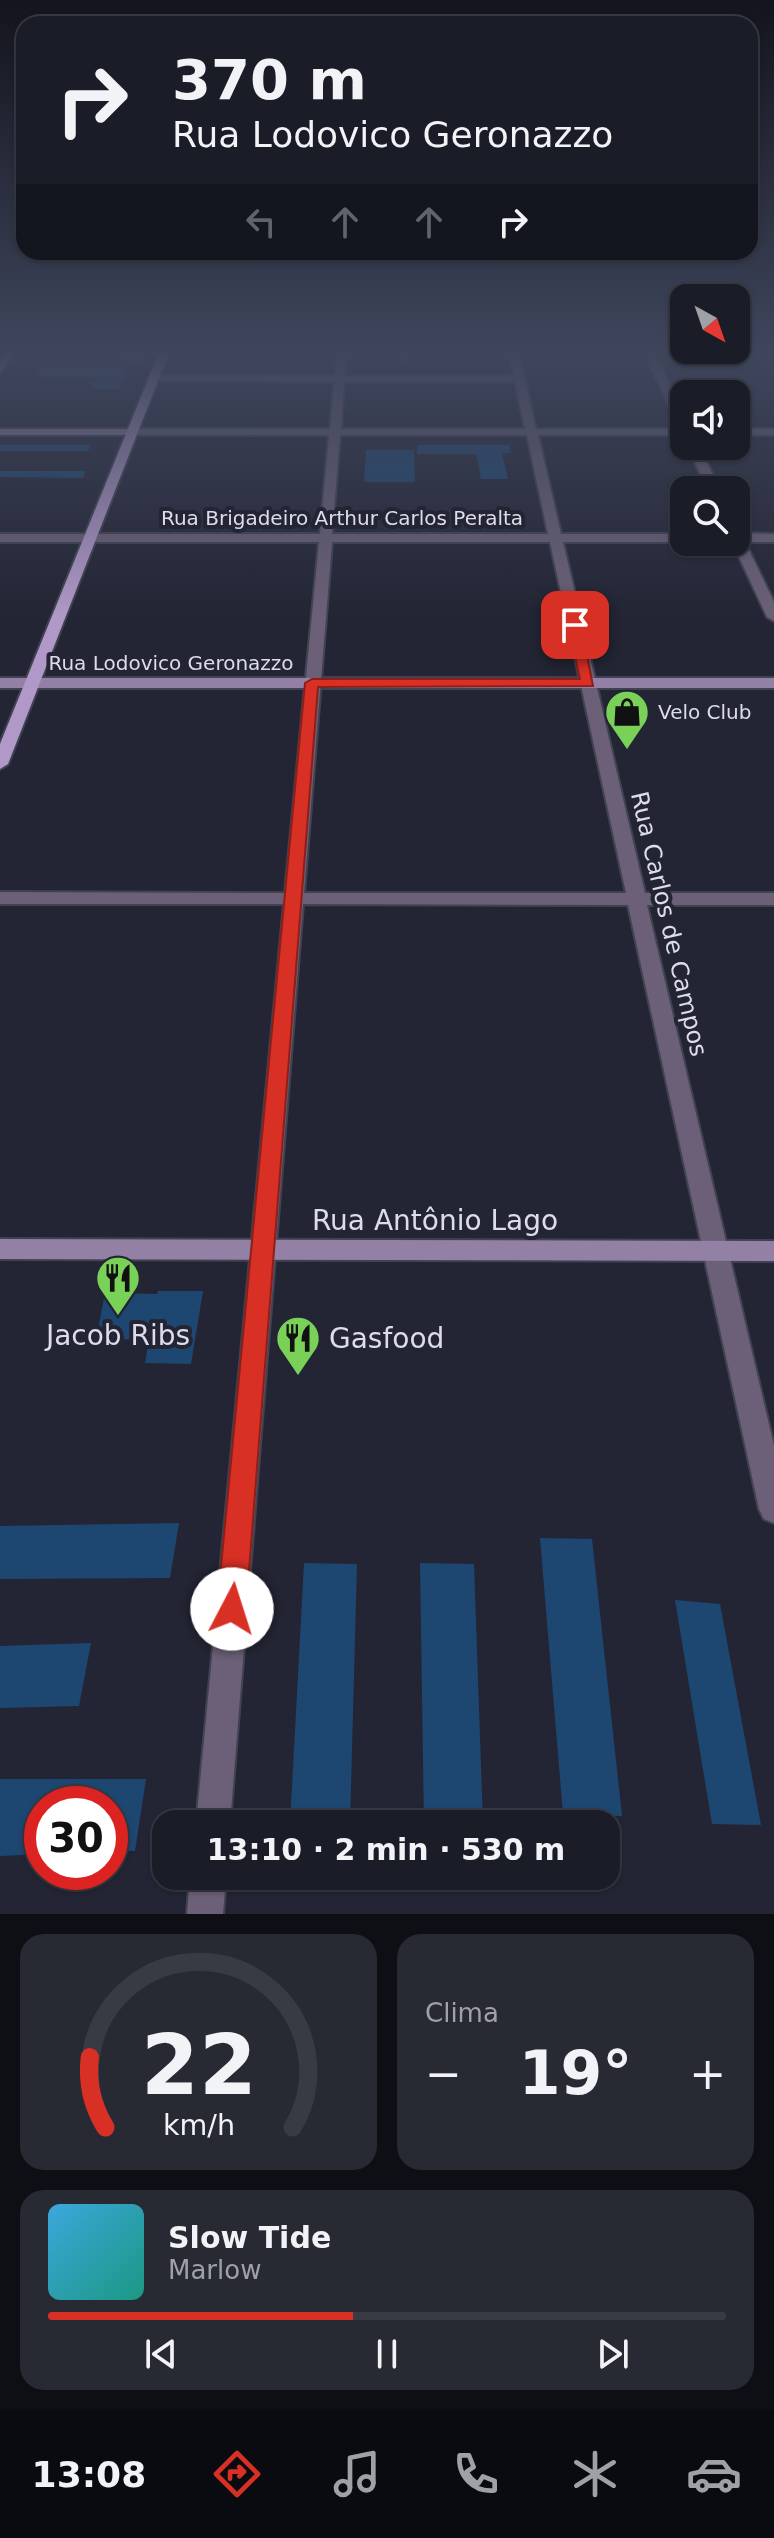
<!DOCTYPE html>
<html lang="pt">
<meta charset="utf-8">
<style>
body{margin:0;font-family:"DejaVu Sans",sans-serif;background:#272933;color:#f1f3f6;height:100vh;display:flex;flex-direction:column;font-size:30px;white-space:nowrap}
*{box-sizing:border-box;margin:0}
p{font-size:26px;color:#9fa1a7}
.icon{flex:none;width:44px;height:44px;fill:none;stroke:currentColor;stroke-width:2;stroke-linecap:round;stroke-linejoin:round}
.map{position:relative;height:1914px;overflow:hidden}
.sheet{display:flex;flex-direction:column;gap:20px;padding:20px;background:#0e0f15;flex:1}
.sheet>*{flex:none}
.guide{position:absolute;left:16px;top:16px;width:742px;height:244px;border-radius:24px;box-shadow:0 2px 6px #0004,0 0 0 2px #383a44;background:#1a1c27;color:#f1f3f6;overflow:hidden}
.needle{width:52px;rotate:140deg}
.fabs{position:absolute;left:670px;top:284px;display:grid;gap:16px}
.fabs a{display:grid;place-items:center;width:80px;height:80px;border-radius:16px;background:#1a1c27;box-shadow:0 2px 6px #0004,0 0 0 2px #383a44;font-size:40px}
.speed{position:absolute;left:24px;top:1786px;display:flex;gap:16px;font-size:40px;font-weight:700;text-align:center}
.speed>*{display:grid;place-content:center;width:104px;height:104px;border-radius:50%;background:#1a1c27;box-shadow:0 2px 6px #0004,0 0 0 2px #383a44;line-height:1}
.speed .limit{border:12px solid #d22;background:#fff;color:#111}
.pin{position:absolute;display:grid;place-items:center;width:68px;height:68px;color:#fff;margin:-34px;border-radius:16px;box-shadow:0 4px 12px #0006}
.me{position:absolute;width:88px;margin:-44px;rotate:5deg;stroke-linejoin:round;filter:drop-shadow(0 0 6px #0008)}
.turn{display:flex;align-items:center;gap:28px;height:168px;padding:0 24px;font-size:36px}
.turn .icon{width:104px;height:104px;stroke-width:2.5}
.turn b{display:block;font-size:56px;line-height:68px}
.lanes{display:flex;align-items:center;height:76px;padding:0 24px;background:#0003;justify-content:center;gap:40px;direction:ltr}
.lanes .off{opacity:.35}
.big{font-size:60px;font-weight:600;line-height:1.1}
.sheet .widget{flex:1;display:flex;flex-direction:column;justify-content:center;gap:12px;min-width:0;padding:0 28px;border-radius:24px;background:#272933}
.sheet .dial{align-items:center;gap:0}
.dial svg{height:208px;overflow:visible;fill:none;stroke:#383a44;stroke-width:7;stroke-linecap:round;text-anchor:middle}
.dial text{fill:#f1f3f6;stroke:none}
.song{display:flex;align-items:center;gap:24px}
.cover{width:96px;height:96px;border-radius:12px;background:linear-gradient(135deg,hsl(200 70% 55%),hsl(170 70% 35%))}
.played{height:8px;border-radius:4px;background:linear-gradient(90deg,#d93025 45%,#383a44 45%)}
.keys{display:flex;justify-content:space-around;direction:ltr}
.heat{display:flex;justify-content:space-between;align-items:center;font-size:44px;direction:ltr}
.sheet .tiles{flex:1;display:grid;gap:20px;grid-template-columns:1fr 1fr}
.widget:last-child{grid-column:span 2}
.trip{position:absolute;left:152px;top:1810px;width:468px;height:80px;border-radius:24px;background:#1a1c27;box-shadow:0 2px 6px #0004,0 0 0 2px #383a44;font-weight:600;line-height:80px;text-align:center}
.menu{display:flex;height:128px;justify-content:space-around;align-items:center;background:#0a0b10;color:#9fa1a7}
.menu .icon{width:56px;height:56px}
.menu .on{color:#d93025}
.menu b{font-size:36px;color:#f1f3f6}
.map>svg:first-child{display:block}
</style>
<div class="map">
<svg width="774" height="1914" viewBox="0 0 774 1914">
<rect width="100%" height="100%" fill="#232534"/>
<!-- building -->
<path fill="#1d4771" d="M 125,350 L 145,350 L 140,365 L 119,365 Z
M 22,359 L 50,359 L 45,367 L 129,367 L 119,389 L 91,389 L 97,377 L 36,377 L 42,367 L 16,367 Z
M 0,445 L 91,445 L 88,451 L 0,451 Z
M 417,445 L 509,445 L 511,453 L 502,453 L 508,479 L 481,479 L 476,454 L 417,454 Z
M 366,450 L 414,450 L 415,482 L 364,482 Z
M 0,471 L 86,471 L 83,478 L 0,477 Z
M 158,1291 L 203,1291 L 191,1364 L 145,1363 L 149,1339 L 96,1340 L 105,1293 L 157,1294 Z
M 179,1523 L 170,1578 L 0,1579 L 0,1526 Z
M 540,1538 L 592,1539 L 622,1816 L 563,1814 Z
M 304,1563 L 357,1564 L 350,1824 L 290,1824 Z
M 420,1563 L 474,1564 L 483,1824 L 424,1824 Z
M 675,1600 L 720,1604 L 761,1825 L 712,1824 Z
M 91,1643 L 79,1706 L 0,1708 L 0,1646 Z
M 0,1779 L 146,1779 L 135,1851 L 110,1851 L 110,1804 L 42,1804 L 42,1854 L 0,1856 Z"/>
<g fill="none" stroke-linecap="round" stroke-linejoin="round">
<!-- street casing -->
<g stroke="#414251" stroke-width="4">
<path id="street" d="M 337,350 L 347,350 L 345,376 L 514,376 L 508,350 L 518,350 L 536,429 L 680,429 L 643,350 L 653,350 L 684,416 L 684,435 L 538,435 L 561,534 L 684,534 L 684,542 L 563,542 L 645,893 L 774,893 L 774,905 L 647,905 L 774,1446 L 774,1523 L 764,1519 L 759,1509 L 628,905 L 303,904 L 230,1824 L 196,1824 L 284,904 L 0,904 L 0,892 L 285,893 L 319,542 L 0,542 L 0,534 L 320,534 L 329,435 L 132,435 L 127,432 L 132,429 L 330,429 L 334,382 L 154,381 L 149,378 L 154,375 L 335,375 ZM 344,382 L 515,382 L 525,429 L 341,429 ZM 340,435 L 527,435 L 548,534 L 332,534 ZM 332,542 L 550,542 L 626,893 L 304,893 Z
M 397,350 L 407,350 L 406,363 L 400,363 Z
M 736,429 L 774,429 L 774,435 L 736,435 Z
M 687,446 L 699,446 L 720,490 L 708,490 Z
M 736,533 L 774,534 L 774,542 L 745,542 L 774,602 L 774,621 L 767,617 L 732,542 L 736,542 Z
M 190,1876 L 226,1876 L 223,1914 L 187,1914 Z"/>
</g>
<!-- secondary casing -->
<g stroke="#414251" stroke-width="4">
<path id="secondary" d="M 8,350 L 18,350 L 0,373 L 0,362 Z
M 0,429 L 132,429 L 137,432 L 132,435 L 0,435 Z
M 0,678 L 774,678 L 774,688 L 0,688 Z
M 0,1239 L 774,1241 L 774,1261 L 0,1259 Z"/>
</g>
<!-- primary casing -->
<g stroke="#414251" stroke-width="4">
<path id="primary" d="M 160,350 L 170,350 L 8,764 L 0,769 L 0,744 Z"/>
</g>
<!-- street -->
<use href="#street" fill="#6b6077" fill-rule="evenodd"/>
<!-- secondary -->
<use href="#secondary" fill="#9280a5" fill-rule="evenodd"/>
<!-- primary -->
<use href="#primary" fill="#b099c8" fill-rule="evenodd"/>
</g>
<!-- sky -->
<linearGradient id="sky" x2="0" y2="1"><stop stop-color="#13141d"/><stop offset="0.57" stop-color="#3f465c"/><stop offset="1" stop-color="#3f465c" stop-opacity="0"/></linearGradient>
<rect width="774" height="618" fill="url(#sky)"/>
<!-- route -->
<path fill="#d93025" stroke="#8d1f18" stroke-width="2" d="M 575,621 L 581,625 L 593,686 L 318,687 L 246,1609 L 242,1619 L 232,1623 L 222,1619 L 217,1609 L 305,683 L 312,679 L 580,679 L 568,625 Z"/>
<!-- icons -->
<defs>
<g id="shop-pin" transform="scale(2.3)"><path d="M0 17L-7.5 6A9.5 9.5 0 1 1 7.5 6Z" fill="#7ad157" stroke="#232534"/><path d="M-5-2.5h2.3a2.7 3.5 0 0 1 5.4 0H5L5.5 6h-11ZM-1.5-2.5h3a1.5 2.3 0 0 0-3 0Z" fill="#111"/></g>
<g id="restaurant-pin" transform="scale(2.3)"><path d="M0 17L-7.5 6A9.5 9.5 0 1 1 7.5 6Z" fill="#7ad157" stroke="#232534"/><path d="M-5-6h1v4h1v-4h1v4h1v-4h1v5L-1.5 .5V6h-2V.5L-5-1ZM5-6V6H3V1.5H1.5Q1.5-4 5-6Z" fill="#111"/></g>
</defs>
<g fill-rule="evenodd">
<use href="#shop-pin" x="627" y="712"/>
<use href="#restaurant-pin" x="118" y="1278"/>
<use href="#restaurant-pin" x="298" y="1338"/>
</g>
<g text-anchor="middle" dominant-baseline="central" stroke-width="8" stroke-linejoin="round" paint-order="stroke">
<!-- far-street labels -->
<g font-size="20" fill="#dcdde8" stroke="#232534">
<text x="342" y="518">Rua Brigadeiro Arthur Carlos Peralta</text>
<text x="171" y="663">Rua Lodovico Geronazzo</text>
</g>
<!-- far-poi labels -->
<g font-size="20" fill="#dcdde8" stroke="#232534" text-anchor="start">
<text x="658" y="712">Velo Club</text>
</g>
<!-- street labels -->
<g font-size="24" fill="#dcdde8" stroke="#232534">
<text transform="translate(669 924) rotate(77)">Rua Carlos de Campos</text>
</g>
<!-- near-street labels -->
<g font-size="28" fill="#dcdde8" stroke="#232534">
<text x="435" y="1220">Rua Antônio Lago</text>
</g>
<!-- near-poi labels -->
<g font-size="28" fill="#dcdde8" stroke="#232534">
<text x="118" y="1335">Jacob Ribs</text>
<text x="329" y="1338" text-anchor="start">Gasfood</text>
</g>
</g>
</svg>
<div class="fabs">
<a><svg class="needle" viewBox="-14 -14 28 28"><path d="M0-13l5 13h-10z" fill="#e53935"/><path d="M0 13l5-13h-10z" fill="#9fa1a7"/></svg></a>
<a><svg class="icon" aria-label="sound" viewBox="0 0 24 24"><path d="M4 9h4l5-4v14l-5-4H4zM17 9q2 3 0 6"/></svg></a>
<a><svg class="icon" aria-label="search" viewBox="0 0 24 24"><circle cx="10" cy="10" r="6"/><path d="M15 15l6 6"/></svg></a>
</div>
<div class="speed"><div class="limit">30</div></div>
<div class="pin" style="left:575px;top:625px;background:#d93025"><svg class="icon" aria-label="arrive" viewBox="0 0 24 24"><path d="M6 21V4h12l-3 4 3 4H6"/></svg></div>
<svg class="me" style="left:232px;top:1609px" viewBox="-20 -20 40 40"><circle r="19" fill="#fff"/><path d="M0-13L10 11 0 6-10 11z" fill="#d93025"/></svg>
<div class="trip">13:10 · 2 min · 530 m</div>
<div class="guide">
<div class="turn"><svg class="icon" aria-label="right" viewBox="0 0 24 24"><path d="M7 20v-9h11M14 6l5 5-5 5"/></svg><div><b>370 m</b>Rua Lodovico Geronazzo</div></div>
<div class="lanes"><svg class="icon off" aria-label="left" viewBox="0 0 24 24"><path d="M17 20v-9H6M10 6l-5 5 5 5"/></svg><svg class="icon off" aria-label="ahead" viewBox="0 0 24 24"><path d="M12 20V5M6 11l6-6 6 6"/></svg><svg class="icon off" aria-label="ahead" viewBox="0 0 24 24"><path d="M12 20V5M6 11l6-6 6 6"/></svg><svg class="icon" aria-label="right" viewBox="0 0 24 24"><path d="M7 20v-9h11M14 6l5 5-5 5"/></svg></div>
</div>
</div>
<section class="sheet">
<div class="tiles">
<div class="widget dial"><svg viewBox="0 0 100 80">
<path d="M14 69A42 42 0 1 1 86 69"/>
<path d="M14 69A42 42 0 0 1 8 42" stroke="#d93025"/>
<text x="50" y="56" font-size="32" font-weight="700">22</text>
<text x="50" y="72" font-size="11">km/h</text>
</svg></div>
<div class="widget"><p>Clima</p>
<div class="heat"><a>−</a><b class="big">19°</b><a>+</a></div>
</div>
<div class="widget">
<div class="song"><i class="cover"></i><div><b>Slow Tide</b><p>Marlow</p></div></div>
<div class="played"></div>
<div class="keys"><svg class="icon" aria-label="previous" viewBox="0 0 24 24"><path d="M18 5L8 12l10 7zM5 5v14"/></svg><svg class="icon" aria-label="pause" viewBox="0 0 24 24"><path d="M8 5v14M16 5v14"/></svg><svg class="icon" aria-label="next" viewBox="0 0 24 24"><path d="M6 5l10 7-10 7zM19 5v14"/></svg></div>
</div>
</div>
</section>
<nav class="menu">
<b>13:08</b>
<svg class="icon on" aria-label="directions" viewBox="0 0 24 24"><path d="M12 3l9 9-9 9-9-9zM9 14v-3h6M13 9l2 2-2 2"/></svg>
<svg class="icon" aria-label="music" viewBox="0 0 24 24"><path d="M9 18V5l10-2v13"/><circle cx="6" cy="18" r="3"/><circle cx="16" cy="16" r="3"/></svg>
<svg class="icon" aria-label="phone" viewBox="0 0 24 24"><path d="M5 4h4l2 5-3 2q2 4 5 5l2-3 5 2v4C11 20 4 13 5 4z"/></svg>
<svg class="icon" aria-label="climate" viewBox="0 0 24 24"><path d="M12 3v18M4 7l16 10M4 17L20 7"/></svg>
<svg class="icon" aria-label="car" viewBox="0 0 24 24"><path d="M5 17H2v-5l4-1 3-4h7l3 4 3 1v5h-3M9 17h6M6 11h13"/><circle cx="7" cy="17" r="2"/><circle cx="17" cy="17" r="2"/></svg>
</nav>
